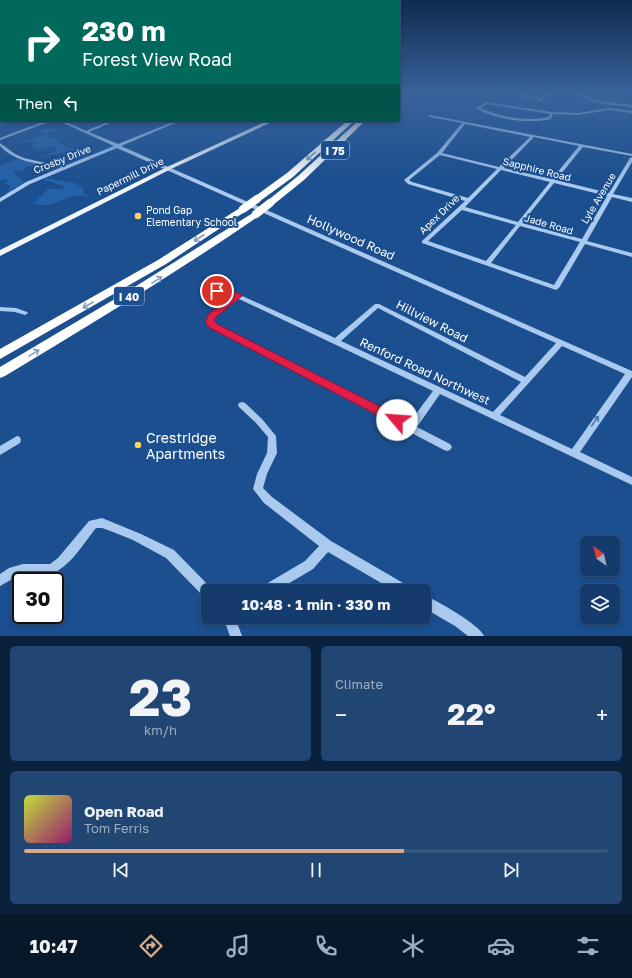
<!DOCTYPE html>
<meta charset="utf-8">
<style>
body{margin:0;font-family:"Golos Text",sans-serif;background:#214673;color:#f1f3f6;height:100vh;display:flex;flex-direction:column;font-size:15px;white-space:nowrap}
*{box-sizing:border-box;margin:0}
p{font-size:13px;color:#9dadc1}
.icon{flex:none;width:22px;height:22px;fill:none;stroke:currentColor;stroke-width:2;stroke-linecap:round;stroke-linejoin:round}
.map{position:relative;height:636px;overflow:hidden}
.side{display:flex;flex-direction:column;gap:10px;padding:10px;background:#0b203b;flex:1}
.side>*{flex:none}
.banner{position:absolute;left:0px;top:0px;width:400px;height:122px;box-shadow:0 2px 6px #0003,0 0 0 1px #33557e;background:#00695c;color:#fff;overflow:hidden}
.needle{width:26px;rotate:326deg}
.controls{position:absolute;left:580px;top:536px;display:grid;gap:8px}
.controls a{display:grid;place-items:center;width:40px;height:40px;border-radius:6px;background:#143b6b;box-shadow:0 2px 6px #0003,0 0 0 1px #33557e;font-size:20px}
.speed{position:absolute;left:12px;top:572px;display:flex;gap:8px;font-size:20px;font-weight:700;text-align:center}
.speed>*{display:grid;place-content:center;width:52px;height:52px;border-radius:50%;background:#143b6b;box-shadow:0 2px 6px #0003,0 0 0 1px #33557e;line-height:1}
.speed .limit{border:2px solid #111;border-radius:6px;background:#fff;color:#111}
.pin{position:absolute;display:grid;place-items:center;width:34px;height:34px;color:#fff;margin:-17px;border:2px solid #fff;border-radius:50%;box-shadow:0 1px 4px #0007}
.me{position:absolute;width:44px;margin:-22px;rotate:297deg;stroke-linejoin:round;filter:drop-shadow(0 0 3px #0008)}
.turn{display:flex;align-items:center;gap:14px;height:84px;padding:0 16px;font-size:18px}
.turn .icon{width:52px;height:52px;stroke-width:2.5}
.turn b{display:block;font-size:28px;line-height:34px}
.then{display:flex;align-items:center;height:38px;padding:0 16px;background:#0003;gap:8px;font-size:15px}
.big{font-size:30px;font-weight:700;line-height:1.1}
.side .widget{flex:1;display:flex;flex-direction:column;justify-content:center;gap:6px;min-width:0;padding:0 14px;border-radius:6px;background:#214673}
.side .dial{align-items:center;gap:0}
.dial b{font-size:52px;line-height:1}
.song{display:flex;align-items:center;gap:12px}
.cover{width:48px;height:48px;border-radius:6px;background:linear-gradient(135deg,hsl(70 70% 55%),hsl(320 70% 35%))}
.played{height:4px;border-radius:2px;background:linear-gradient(90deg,#d6ab8b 65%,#33557e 65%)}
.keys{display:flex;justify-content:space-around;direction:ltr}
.heat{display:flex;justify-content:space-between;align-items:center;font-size:22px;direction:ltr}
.side .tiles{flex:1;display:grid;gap:10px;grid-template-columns:1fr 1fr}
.widget:last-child{grid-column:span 2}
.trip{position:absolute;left:201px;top:584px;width:230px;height:40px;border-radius:6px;background:#143b6b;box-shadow:0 2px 6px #0003,0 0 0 1px #33557e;font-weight:700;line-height:40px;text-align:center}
.tabs{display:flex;height:64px;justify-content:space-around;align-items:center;background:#08182b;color:#9dadc1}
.tabs .icon{width:28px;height:28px}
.tabs .selected{color:#d6ab8b}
.tabs b{font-size:18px;color:#f1f3f6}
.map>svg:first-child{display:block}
</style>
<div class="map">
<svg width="632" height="636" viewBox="0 0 632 636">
<rect width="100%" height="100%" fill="#1b4f8f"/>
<!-- green -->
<path fill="#2461a8" d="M 52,128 L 60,130 L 49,133 L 47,136 L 59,139 L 60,140 L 58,142 L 60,144 L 89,155 L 74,161 L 74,159 L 82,156 C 67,149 52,155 37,158 L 55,151 L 57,149 L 54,147 L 48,147 L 36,152 L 37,150 L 31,145 L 38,143 L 36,141 L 15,144 L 45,134 L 39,131 Z
M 18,159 L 43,165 L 41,166 L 27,166 L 22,171 L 14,171 L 15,174 L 24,182 L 8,192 L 10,186 L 5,183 L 9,180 L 3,179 L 0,181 L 0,166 Z
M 45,178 L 75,183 L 83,188 L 83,193 L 90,197 C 85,196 79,195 74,196 C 60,199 48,210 33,203 L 48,189 L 63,189 L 65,187 L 43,179 Z"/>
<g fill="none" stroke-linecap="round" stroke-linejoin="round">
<!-- minor -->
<path fill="#a9c9ee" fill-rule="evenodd" d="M 508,93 L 514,93 L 541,98 L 546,93 L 550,93 L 538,103 L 536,102 L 539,100 Z
M 576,93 C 583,93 590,99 597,100 C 608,103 620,103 632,105 L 632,107 C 613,105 592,105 576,93 Z
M 0,100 L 1,100 L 0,103 Z
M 486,102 L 552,112 L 578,113 L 609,108 L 632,111 L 632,113 L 609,110 L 578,115 L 553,114 L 551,119 C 531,124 494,120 476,108 ZM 487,104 L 550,114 L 548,117 C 527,122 500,117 481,108 Z
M 430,115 L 632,154 L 632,156 L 583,147 L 556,180 L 609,193 L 630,158 L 632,157 L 632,162 L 613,194 L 632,198 L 632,202 L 612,197 L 587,241 L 632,253 L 632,257 L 585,244 L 559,288 L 556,290 L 422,243 L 422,241 L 465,201 L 408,184 L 404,180 L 437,153 L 462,123 L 429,117 L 428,116 ZM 465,124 L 530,137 L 499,167 L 442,153 ZM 534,137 L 579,146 L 552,179 L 504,168 ZM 440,155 L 497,169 L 468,198 L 412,182 L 409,180 ZM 501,170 L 550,182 L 518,222 L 465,207 ZM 554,183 L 607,196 L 582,239 L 522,223 ZM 462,210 L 516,225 L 486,261 L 428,241 ZM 520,226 L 580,242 L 554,285 L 491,263 Z
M 45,121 L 51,121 L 0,140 L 0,138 Z
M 59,121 L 64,121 L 86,131 L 110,121 L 115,121 L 89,132 L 118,144 L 175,121 L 180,121 L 121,146 L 632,371 L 632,377 L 580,452 L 632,477 L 632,485 L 440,394 L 417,427 L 450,444 L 452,447 L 450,450 L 447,451 L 444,450 L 208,326 L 206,319 L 210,314 L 233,297 L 205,289 L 204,288 L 207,286 L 240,295 L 335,338 L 375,304 L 379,304 L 525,377 L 556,343 L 117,148 L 30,184 L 0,202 L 0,198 L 26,182 L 62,167 C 40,164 16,163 0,146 L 0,143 L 15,154 L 24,158 L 41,162 L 67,165 L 114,146 ZM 239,299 L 433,391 L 409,423 L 214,323 L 214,319 L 215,317 ZM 378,308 L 521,382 L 493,412 L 341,341 ZM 562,346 L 625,374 L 572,449 L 500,415 Z
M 0,307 L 16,308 L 27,312 L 28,313 L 25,315 L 15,312 L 0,311 Z
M 242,402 L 245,403 L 262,419 L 276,436 L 277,453 L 267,474 L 263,488 L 272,497 L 331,541 L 410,587 L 412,591 L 395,591 L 328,552 L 313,569 L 276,591 L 259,591 L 261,587 L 305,561 L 319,546 L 264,503 L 253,489 L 257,474 L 267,453 L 268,437 L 256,423 L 239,407 L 238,405 L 239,403 Z
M 17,436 L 20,437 L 21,440 L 20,443 L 0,455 L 0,446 Z
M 102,518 L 141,534 L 174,550 L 212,589 L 213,591 L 208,591 L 208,599 L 204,597 L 166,558 L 133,540 L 113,532 L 102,528 L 96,528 C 83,544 71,566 51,574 L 23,574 L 16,577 L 0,586 L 0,574 L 9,568 L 23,564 L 50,564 L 58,558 L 89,521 Z
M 424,595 C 436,600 480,625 484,636 L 468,636 L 455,626 L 424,608 Z
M 223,617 L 235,617 L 242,636 L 230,636 Z"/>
<!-- major -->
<path fill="#f0f6ff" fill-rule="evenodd" d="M 267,121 L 274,121 L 171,169 L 0,256 L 0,250 L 167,167 Z"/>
<!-- highway -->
<path fill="#fff" fill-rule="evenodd" d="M 399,93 L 403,93 L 399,96 Z
M 347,121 L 353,122 L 293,177 L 260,201 L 254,201 L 253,199 L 254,197 L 287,173 Z
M 358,121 L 365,121 L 304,180 L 273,205 L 267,205 L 266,203 L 267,201 L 298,176 Z
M 243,206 L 246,207 L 247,209 L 246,211 L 166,264 L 0,359 L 0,349 L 158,260 Z
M 256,211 L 259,212 L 261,214 L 259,216 C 176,273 91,324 5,376 L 0,378 L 0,367 L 125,293 Z"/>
<!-- highway-bridge -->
<path stroke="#fff" stroke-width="8" d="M 243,209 L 257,199
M 256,214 L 270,203"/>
</g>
<!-- one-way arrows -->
<defs><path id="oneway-shaft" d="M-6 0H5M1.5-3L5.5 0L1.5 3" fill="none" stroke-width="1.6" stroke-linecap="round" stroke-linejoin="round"/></defs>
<g stroke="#829ec1">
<use href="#oneway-shaft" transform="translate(311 156) rotate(139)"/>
<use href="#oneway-shaft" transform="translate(199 238) rotate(147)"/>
<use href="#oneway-shaft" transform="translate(157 280) rotate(-32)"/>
<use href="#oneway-shaft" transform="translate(88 305) rotate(150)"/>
<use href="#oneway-shaft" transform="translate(34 353) rotate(-31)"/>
</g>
<use stroke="#4674ac" href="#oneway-shaft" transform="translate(595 421) rotate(-55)"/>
<!-- sky -->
<linearGradient id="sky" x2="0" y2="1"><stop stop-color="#0f2b4f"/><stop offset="0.51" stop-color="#39639b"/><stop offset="1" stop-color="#39639b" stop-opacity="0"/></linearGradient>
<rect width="632" height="182" fill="url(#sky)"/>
<!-- route -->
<path fill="#e11d48" stroke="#92132f" d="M 217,288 L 241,294 L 242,296 L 216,317 L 214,321 L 217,324 L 401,417 L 403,420 L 401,423 L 397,425 L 393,423 L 210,328 L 205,322 L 209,314 L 231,297 L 214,293 L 213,291 L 214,289 Z"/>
<!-- markers -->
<g fill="#ffd166" stroke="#1b4f8f" stroke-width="1.5">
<circle cx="138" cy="216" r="4"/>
<circle cx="138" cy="445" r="4"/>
</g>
<g text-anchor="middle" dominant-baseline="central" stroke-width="4" stroke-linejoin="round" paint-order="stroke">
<!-- far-street labels -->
<g font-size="10" fill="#fff" stroke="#1b4f8f">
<text transform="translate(62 159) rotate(-22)">Crosby Drive</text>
<text transform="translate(537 169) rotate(14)">Sapphire Road</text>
<text transform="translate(130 176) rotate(-26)">Papermill Drive</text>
<text transform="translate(598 198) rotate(-59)">Lyle Avenue</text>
<text transform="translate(439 214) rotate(-44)">Apex Drive</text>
<text transform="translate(549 224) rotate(16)">Jade Road</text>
</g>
<!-- far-poi labels -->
<g font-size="10" fill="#fff" stroke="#1b4f8f" text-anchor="start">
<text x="146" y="210">Pond Gap<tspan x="146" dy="12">Elementary School</tspan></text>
</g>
<!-- shield labels -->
<g fill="#1b4f8f" stroke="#bbcadd" stroke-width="1">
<rect x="321" y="141" width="28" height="18" rx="3"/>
<rect x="114" y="287" width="30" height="18" rx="3"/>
</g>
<g font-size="11" font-weight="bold" fill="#fff">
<text x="335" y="150">I 75</text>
<text x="129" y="296">I 40</text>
</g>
<!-- street labels -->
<g font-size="12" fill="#fff" stroke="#1b4f8f">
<text transform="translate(351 237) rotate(24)">Hollywood Road</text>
<text transform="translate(432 321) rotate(27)">Hillview Road</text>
<text transform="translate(425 371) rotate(25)">Renford Road Northwest</text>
</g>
<!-- near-poi labels -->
<g font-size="14" fill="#fff" stroke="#1b4f8f" text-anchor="start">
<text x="146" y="437">Crestridge<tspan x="146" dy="16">Apartments</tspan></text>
</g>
</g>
</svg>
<div class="controls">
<a><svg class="needle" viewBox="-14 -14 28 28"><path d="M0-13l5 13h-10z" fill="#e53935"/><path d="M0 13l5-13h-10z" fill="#9dadc1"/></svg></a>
<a><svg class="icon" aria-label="layers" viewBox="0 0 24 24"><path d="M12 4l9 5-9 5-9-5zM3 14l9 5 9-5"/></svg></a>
</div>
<div class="speed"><div class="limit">30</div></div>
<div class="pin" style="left:217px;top:291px;background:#d93025"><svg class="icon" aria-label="arrive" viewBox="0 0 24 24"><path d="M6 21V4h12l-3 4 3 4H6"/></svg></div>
<svg class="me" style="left:397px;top:420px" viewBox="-20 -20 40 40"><circle r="19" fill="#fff"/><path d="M0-13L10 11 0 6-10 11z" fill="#e11d48"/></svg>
<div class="trip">10:48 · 1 min · 330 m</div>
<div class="banner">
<div class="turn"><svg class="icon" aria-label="right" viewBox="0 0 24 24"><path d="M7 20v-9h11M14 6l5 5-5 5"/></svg><div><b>230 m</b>Forest View Road</div></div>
<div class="then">Then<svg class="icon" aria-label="left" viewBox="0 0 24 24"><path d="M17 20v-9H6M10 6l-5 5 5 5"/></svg></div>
</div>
</div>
<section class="side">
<div class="tiles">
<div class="widget dial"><b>23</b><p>km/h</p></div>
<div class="widget"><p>Climate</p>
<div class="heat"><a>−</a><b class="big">22°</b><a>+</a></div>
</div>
<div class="widget">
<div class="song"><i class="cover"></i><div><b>Open Road</b><p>Tom Ferris</p></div></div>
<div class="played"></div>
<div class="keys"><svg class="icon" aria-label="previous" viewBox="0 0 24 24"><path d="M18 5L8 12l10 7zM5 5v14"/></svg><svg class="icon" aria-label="pause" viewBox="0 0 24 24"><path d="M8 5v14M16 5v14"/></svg><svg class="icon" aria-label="next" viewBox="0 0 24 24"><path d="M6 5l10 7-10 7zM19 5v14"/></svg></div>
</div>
</div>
</section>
<nav class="tabs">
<b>10:47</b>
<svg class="icon selected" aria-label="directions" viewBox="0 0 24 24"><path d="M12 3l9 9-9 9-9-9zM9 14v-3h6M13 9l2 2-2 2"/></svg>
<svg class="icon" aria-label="music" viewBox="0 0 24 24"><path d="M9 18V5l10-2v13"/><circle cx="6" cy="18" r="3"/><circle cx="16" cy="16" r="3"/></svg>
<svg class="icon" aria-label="phone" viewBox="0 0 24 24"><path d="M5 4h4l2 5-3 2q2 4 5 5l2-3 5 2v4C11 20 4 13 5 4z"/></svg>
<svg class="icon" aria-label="climate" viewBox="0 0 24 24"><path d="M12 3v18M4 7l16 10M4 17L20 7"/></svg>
<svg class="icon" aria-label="car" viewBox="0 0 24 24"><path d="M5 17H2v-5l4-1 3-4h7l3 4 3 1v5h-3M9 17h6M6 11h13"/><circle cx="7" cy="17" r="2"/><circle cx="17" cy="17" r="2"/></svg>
<svg class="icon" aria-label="filters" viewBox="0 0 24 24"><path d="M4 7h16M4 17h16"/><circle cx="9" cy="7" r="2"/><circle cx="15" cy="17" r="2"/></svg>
</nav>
